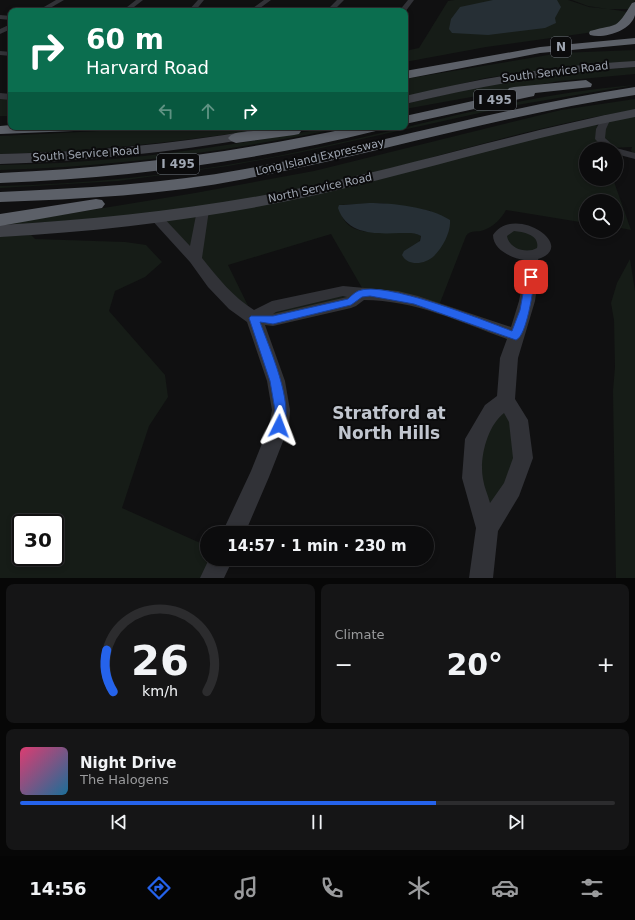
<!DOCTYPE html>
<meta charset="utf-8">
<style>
body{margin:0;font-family:"DejaVu Sans",sans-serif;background:#151516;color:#f1f3f6;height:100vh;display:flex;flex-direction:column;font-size:15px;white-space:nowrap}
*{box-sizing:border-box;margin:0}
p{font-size:13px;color:#9a9b9d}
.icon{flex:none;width:22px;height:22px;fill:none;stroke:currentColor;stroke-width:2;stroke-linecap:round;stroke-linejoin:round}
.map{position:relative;height:578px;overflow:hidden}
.details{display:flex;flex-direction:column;gap:6px;padding:6px;background:#070707;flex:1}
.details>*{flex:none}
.top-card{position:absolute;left:8px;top:8px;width:400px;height:122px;border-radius:8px;box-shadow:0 2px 6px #0003,0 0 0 1px #2c2c2e;background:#0b6e4f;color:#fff;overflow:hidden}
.controls{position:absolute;left:579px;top:142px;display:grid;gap:8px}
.controls a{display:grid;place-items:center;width:44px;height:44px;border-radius:50%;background:#0c0c0d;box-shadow:0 2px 6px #0003,0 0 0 1px #2c2c2e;font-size:20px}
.speed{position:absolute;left:12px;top:514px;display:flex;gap:8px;font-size:20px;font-weight:700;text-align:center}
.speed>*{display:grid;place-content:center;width:52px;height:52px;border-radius:50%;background:#0c0c0d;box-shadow:0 2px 6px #0003,0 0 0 1px #2c2c2e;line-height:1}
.speed .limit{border:2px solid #111;border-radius:6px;background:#fff;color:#111}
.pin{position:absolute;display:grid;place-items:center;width:34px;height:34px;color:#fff;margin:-17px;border-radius:8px;box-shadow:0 2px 6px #0006}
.me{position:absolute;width:44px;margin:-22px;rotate:3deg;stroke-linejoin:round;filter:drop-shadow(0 0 3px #0008)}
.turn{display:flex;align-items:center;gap:14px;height:84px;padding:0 12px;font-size:18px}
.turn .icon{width:52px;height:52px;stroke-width:2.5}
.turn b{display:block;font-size:28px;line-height:34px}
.lanes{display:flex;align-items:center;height:38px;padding:0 12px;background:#0003;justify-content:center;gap:20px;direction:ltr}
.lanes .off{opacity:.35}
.big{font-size:30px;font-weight:700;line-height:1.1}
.details .widget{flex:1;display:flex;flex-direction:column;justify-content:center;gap:6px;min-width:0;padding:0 14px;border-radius:8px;background:#151516}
.details .dial{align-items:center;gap:0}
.dial svg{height:104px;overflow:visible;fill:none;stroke:#2c2c2e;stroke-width:7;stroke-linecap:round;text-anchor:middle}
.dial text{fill:#f1f3f6;stroke:none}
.song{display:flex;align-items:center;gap:12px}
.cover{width:48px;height:48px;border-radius:6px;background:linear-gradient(135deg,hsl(340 70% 55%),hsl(200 70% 35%))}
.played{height:4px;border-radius:2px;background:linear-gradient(90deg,#2563eb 70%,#2c2c2e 70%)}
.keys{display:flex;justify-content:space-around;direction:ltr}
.heat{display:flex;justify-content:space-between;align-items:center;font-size:22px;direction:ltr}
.details .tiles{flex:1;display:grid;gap:6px;grid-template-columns:1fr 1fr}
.widget:last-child{grid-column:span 2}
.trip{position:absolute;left:200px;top:526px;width:234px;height:40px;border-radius:20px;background:#0c0c0d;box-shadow:0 2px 6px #0003,0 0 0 1px #2c2c2e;font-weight:700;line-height:40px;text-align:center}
.menu{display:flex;height:64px;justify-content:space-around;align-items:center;background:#050505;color:#9a9b9d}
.menu .icon{width:28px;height:28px}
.menu .selected{color:#2563eb}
.menu b{font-size:18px;color:#f1f3f6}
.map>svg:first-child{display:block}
</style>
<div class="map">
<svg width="635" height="578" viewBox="0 0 635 578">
<rect width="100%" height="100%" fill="#101011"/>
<!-- green -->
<path fill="#161c17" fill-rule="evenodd" d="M 455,0 L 568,0 L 589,7 L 608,9 L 588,6 L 572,0 L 635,0 L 635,1 L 632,3 L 629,9 L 609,9 L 628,12 L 625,21 L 601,31 L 486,47 L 405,62 L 405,51 L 419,48 L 448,1 Z
M 635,50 L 635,62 L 554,68 L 486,78 L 405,97 L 405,79 L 560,53 Z
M 635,67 L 635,74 L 559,81 L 405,109 L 405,104 L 486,85 L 541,75 Z
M 635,85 L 511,106 L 303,152 L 228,166 L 118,181 L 0,188 L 0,186 C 101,184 203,172 302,151 C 412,128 522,94 635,85 Z
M 0,99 L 11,99 L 11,116 L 0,116 Z
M 635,99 L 635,110 C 531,126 431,160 329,184 C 221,209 110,219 0,225 L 195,193 L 314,171 L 561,110 Z
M 635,113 L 635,155 L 631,151 L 632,147 L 586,149 L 586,179 L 613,179 L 631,230 L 616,227 L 616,201 L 586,201 L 586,223 L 506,210 C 502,218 493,227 484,230 C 478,233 471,229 466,236 L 438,308 L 365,293 L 331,234 L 228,265 L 254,318 L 343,291 L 351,302 L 254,318 L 195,259 L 203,210 L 593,124 L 602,127 L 606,118 ZM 380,203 L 431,211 L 413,263 L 421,236 C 399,222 345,250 339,205 Z
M 131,127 L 274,127 C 183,142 92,151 0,154 L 0,136 L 99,131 Z
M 334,127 L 345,127 C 231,151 117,167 0,170 L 0,165 C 78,164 156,156 233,144 C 267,139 300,132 334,127 Z
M 199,216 L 194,252 L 163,220 Z
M 528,229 L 545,246 L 522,255 L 500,235 L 503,231 Z
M 31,235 L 35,239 L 125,242 L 146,245 L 162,262 L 145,277 L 115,291 L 109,311 L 165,375 L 168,397 L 149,426 L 122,508 L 207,546 L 207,559 L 221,559 L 212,578 L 0,578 L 0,236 ZM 21,523 L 55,523 L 55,557 L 21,557 Z
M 630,259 L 635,291 L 635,578 L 616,578 L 613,391 L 615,367 L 614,320 L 611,303 L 617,283 Z
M 506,400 L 523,458 L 487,528 L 475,439 Z"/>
<!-- water -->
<path fill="#262f35" d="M 493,0 L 557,0 L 561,7 L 555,18 L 556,23 L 545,28 L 488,35 L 452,33 L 449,29 L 451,19 L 460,7 Z
M 369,203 C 393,203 430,207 450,220 C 451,232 443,247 434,256 C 426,264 408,267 402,255 L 404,251 L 420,241 L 421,236 C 415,232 407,233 400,233 C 376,234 347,235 338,208 L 339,205 L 343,205 Z"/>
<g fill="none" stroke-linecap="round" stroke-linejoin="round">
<!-- street -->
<path fill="#313237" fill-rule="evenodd" d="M 56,0 L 64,0 L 45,11 L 37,11 Z
M 136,0 L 143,0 L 129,11 L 122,11 Z
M 198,0 L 204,0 L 195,11 L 188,11 Z
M 264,0 L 271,0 L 256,11 L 249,11 Z
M 337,0 L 344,0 L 333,11 L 326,11 Z
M 408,0 L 414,0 L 405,12 L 399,11 Z
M 0,15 L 11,16 L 11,20 L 0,19 Z
M 11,24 L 11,29 L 0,34 L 0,29 Z
M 0,51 L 11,52 L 11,56 L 0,55 Z
M 0,93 L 11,94 L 11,100 L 0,99 Z
M 606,115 L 611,118 L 606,129 L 605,138 L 616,148 L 635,153 L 635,159 L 616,154 L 616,149 L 605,149 L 595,139 L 596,129 L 603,116 Z
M 203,206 L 209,210 L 202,258 C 218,278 233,297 254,310 L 272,301 L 343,286 L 398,291 L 418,296 L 511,327 L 519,301 L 526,265 L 524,260 C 512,258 493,250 493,235 C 514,203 579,246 538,259 L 540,265 L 535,301 L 518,358 L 515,399 L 528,420 L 533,458 L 519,496 L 498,531 L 493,578 L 469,578 L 476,528 L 462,478 L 465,439 L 485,405 L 497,396 L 500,358 L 507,339 C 460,322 414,300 364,300 L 356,306 L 351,308 L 273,326 L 265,325 L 285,381 L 290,410 L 289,426 L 269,477 L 245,533 L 222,533 L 251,471 L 269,426 L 272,410 L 267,381 L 247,322 L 229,309 L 208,287 L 190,262 L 149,217 L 155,213 L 160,214 L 190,246 L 197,210 ZM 514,231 C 524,232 540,235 537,248 C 527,254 509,249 507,236 ZM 343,296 L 347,297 L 273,314 L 276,312 ZM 504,413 L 509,422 L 513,458 L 504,483 L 490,503 C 488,495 484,487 483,479 C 479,459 487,426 504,413 Z
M 209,559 L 233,559 L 224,578 L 200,578 Z"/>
<!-- secondary -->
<path fill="#3f4147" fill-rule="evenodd" d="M 635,61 L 635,67 C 557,72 481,86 405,104 L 405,96 C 481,78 557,65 635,61 Z
M 635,109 L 635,117 C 527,138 423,171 316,195 C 212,218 106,231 0,237 L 0,225 C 106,219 212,207 316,185 C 423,162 527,130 635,109 Z
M 269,127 L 298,127 L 296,130 L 291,131 C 195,150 98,161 0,164 L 0,154 C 90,152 180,144 269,127 Z"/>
<!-- highway -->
<path fill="#5c6068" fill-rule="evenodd" d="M 635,2 C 635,6 635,12 635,15 C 631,31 604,39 590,35 L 589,33 L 590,31 C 620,23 615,30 632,3 Z
M 635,38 L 635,44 L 540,53 L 405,79 L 405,71 L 540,47 Z
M 586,80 L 592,84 L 591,87 L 535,93 L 534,96 L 529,97 L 405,124 L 405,116 L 509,93 L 507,91 L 509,88 L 514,87 Z
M 635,87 L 635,95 C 503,115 376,154 245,179 C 164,195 82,199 0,202 L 0,192 C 82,188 164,184 245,169 C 376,145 503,107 635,87 Z
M 11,125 L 11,127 L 81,127 L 79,130 L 74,131 L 0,134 L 0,126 Z
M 290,127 L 299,128 L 301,131 L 299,134 L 294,135 L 236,143 L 231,141 L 228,138 L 231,135 L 236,133 Z
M 354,127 L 382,127 L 380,130 C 256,161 128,178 0,183 L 0,173 C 120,168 237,152 354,127 Z
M 96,199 L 102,200 L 105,204 L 102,208 L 0,226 L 0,214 Z"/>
</g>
<!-- route -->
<path fill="#2563eb" stroke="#184099" d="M 531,274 L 535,277 C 533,289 527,336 516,340 L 414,304 L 370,296 L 362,297 L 351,305 L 273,324 L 260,322 C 269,348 295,404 283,430 L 279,431 L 275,430 L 273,426 L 275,410 L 270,381 L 249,318 L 251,316 L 273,316 L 348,299 C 351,296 354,293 358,291 C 384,280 483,320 512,331 L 520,310 L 526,277 Z"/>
<g text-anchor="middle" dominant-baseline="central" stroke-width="4" stroke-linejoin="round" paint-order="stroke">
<!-- far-street labels -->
<g font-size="11" fill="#a0a7b3" stroke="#0b0b0c">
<text transform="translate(555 72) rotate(-7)">South Service Road</text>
<text transform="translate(86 154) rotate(-4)">South Service Road</text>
<text transform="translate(320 157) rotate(-13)">Long Island Expressway</text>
<text transform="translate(320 188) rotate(-12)">North Service Road</text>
</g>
<!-- shield labels -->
<g fill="#0b0b0c" stroke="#737881" stroke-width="1">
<rect x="551" y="37" width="20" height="20" rx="3"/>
<rect x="474" y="90" width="42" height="20" rx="3"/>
<rect x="157" y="154" width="42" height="20" rx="3"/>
</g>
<g font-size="12" font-weight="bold" fill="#a0a7b3">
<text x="561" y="47">N</text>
<text x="495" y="100">I 495</text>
<text x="178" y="164">I 495</text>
</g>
<!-- near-neighbourhood labels -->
<g font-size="17" font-weight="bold" fill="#c1c6cf" stroke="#0b0b0c">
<text x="389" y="413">Stratford at<tspan x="389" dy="20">North Hills</tspan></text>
</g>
</g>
</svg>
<div class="controls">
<a><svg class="icon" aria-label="sound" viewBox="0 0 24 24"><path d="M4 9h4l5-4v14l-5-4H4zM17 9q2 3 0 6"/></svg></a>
<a><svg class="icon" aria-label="search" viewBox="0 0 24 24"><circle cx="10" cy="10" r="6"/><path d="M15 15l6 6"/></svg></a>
</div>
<div class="speed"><div class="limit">30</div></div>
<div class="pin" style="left:531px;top:277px;background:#d93025"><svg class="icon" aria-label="arrive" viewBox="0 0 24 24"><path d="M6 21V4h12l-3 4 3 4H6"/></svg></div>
<svg class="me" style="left:279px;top:426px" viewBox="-20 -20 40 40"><path d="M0-17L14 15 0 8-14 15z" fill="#2563eb" stroke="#fff" stroke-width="4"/></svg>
<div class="trip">14:57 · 1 min · 230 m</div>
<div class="top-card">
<div class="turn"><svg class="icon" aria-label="right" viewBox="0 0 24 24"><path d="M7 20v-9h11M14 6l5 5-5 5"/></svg><div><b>60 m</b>Harvard Road</div></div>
<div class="lanes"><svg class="icon off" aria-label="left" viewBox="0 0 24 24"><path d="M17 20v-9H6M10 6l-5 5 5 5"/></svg><svg class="icon off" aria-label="ahead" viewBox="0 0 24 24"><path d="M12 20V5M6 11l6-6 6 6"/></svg><svg class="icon" aria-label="right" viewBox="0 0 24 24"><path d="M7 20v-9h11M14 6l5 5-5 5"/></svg></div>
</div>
</div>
<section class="details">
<div class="tiles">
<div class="widget dial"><svg viewBox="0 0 100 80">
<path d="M14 69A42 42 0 1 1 86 69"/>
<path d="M14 69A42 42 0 0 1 9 37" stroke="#2563eb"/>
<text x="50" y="56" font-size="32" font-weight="700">26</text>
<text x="50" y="72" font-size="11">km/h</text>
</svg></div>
<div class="widget"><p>Climate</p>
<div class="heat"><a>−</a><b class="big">20°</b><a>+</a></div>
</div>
<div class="widget">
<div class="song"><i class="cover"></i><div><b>Night Drive</b><p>The Halogens</p></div></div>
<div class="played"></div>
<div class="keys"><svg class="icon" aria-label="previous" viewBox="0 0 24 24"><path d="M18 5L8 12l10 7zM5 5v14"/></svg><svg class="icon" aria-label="pause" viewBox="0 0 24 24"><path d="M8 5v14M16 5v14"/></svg><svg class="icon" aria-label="next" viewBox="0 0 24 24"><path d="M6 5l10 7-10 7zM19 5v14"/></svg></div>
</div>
</div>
</section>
<nav class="menu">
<b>14:56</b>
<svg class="icon selected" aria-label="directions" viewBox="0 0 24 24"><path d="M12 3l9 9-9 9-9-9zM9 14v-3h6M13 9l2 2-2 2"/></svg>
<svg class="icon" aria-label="music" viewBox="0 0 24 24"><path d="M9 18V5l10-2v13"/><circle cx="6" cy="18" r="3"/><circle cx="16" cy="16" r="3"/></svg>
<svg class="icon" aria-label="phone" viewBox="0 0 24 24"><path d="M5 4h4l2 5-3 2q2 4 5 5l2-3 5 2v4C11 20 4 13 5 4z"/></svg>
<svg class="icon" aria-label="climate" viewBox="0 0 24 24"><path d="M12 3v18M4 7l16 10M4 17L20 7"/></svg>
<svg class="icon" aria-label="car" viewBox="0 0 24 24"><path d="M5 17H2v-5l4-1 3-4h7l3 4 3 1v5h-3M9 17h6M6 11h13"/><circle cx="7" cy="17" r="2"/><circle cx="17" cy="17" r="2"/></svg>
<svg class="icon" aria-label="filters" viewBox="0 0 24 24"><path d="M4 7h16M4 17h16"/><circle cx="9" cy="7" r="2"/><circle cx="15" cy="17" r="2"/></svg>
</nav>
